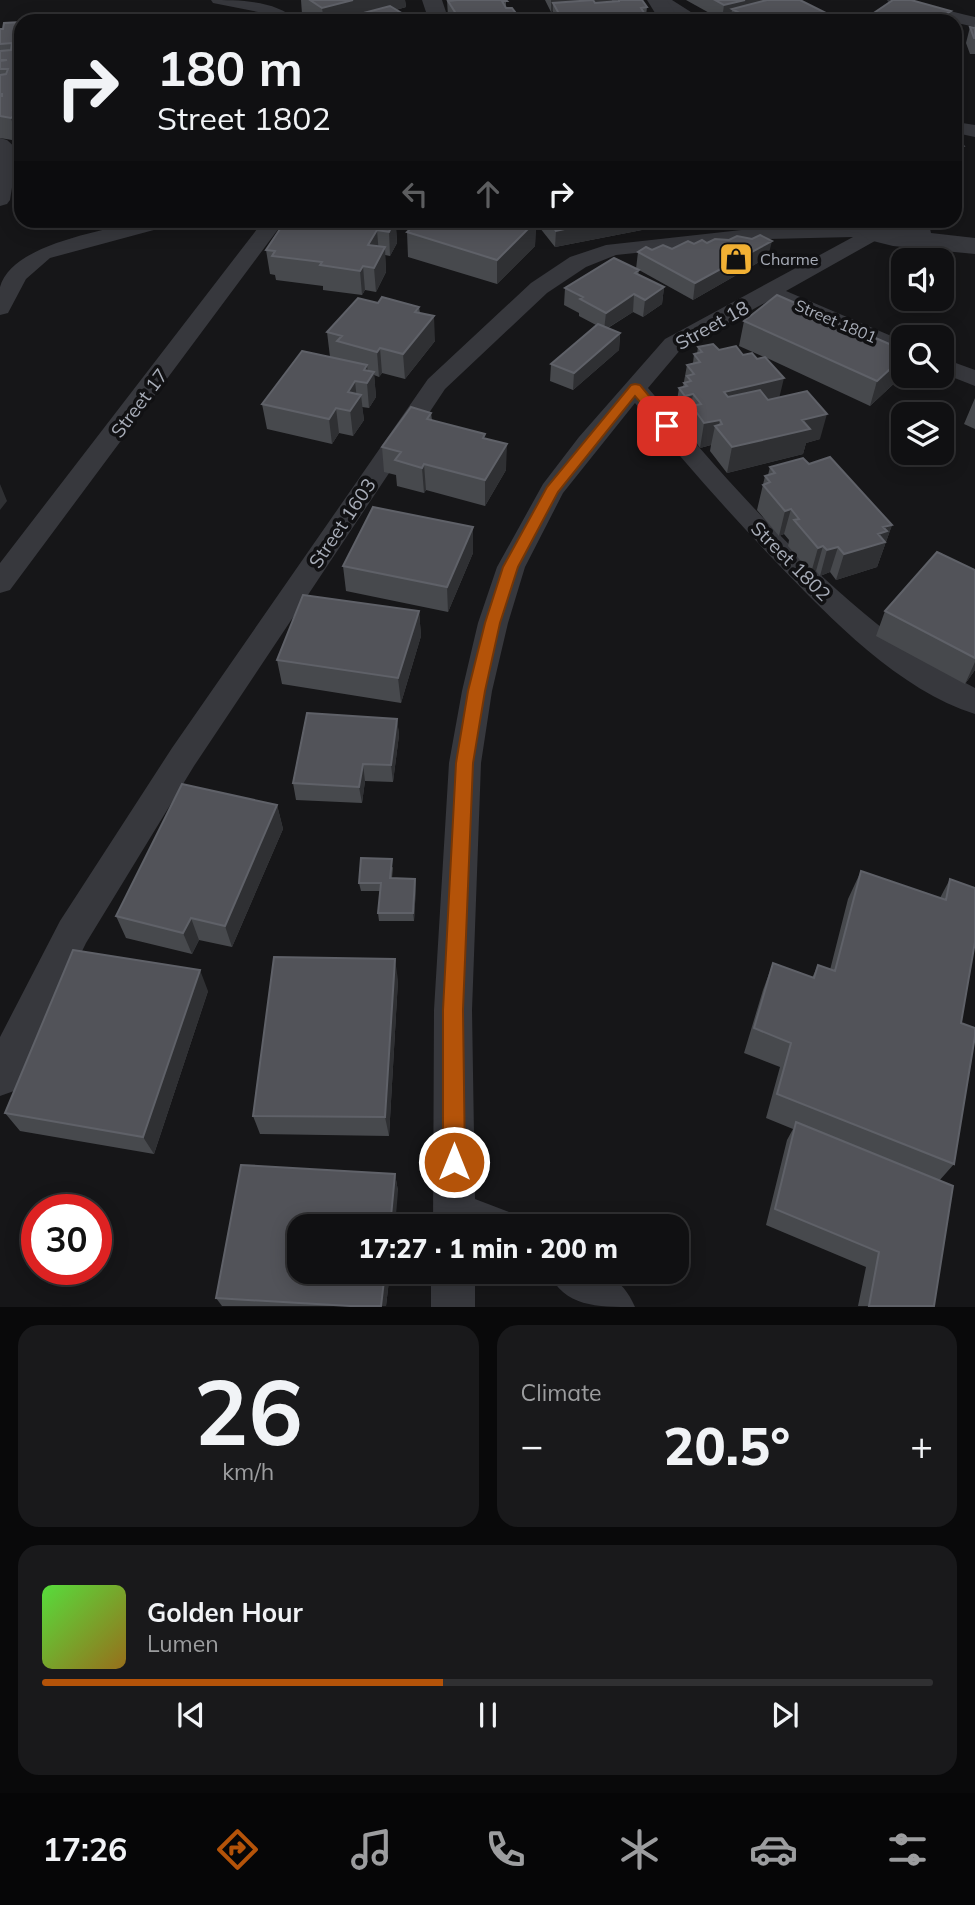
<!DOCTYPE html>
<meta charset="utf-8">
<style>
body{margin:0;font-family:Mulish,sans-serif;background:#19191b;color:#f1f3f6;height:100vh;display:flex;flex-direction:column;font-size:26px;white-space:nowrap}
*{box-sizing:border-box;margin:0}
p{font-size:23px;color:#9c9d9f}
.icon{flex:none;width:38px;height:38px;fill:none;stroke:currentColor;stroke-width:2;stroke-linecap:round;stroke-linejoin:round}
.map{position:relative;height:1307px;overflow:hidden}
.drawer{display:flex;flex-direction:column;gap:18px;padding:18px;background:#09090a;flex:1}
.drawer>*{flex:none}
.top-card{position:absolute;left:14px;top:14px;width:948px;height:214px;border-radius:21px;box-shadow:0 4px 18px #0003,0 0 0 2px #303032;background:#101012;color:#f1f3f6;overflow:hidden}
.fabs{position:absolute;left:891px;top:248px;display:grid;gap:14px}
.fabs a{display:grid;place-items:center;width:63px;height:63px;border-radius:14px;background:#101012;box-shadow:0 4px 18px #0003,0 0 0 2px #303032;font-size:35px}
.speed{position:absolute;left:21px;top:1194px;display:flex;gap:14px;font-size:35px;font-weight:700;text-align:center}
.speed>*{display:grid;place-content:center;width:91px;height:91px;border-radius:50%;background:#101012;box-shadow:0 4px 18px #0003,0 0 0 2px #303032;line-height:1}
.speed .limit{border:10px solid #d22;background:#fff;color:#111}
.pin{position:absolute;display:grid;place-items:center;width:60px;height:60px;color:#fff;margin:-30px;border-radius:14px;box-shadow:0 4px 10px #0006}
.me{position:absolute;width:77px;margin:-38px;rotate:0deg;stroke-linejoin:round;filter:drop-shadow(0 0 5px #0008)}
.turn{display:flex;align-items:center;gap:24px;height:147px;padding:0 28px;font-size:32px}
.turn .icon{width:91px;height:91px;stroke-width:2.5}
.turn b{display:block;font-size:49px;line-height:60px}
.lanes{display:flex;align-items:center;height:66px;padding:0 28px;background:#0003;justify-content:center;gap:35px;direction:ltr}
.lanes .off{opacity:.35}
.big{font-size:52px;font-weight:800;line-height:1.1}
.drawer .widget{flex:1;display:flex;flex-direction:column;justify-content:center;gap:10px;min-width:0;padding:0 24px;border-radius:21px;background:#19191b}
.drawer .dial{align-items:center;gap:0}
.dial b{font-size:91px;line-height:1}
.song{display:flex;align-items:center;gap:21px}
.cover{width:84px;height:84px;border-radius:10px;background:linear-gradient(135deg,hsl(110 70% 55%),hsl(40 70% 35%))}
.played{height:7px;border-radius:4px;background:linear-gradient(90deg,#b45309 45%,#303032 45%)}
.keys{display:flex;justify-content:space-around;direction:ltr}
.heat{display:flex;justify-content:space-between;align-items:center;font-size:38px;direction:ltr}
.drawer .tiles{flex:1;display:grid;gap:18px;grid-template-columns:1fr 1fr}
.widget:last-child{grid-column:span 2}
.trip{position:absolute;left:287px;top:1214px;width:402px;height:70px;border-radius:21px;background:#101012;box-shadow:0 4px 18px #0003,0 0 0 2px #303032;font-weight:800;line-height:70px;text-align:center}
.tab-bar{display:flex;height:112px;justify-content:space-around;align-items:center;background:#060607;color:#9c9d9f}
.tab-bar .icon{width:49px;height:49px}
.tab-bar .active{color:#b45309}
.tab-bar b{font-size:32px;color:#f1f3f6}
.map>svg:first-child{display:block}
</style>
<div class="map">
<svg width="975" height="1307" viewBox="0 0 975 1307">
<rect width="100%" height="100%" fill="#161618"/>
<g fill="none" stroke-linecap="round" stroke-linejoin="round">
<!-- minor -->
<path fill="#37383d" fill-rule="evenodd" d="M 211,0 C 239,0 277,0 297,21 L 276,21 L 258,12 L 213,3 Z
M 653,0 L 672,0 L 705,21 L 685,21 Z
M 887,0 C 917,0 946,11 975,17 L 975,27 L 926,16 L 889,3 Z
M 956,122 L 975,125 L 975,137 L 956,133 Z
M 0,138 L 7,140 L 18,150 L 10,200 L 7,204 L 0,206 Z
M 144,220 L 179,220 L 176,224 L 50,258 L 26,279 L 8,313 L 0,315 C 0,306 0,295 0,287 C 12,243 106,231 144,220 Z
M 264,220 L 285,220 L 10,590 L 0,593 L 0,563 Z
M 871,224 L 878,226 L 885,233 L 882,237 L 786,291 L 903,341 L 903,356 L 770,300 L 681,349 L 648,388 C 739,494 849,624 975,688 L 975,714 C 899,690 831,619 777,563 C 728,512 681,458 635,403 L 563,493 L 525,567 L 508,623 L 492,691 L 481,763 L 472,1010 L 475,1199 L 509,1212 L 515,1227 L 433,1227 L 434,1010 L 449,763 L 462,691 L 478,623 L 497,567 L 543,484 L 579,437 L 665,339 L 853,237 L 769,239 L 616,255 L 586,267 L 547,293 L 445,389 L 194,766 L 86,943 L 14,1091 L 0,1096 L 0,1037 L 60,921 L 172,748 L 428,379 L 531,283 L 570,257 L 606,245 L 769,227 Z
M 942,358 L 975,370 L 975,386 L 942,373 Z
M 431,1272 L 475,1272 L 475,1307 L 431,1307 Z
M 548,1272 C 586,1272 617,1264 635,1307 C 596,1307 565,1307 548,1272 Z"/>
<!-- tertiary -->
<path fill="#37383d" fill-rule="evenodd" d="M 422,0 L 442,0 L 449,21 L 429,21 Z
M 647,0 L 667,0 L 680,21 L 660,21 Z
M 799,220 L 879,220 C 884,229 896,232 905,228 L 902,220 L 928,220 L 931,233 L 975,238 L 975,254 L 893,246 L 869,240 L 859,233 L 803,226 Z"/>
</g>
<!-- wall -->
<path fill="#47494d" d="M 301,0 L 405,0 L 406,7 L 396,10 L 415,21 L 312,21 L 302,14 Z
M 447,0 L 506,0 L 506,8 L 518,16 L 518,21 L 451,21 L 448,16 Z
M 545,0 L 633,0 L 647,7 L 646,16 L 553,21 L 553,11 L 551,12 Z
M 686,0 L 800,0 L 830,15 L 829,21 L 731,21 L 731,18 L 722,20 Z
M 21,22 L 18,141 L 0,138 L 0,29 Z
M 975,23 L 975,54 L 970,54 L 966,43 L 970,27 L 974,28 Z
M 297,220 L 400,220 L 396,228 L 397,243 L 390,256 L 385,255 L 386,272 L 376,292 L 365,290 L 362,295 L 323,290 L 323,286 L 276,280 L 275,275 L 270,274 L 266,250 Z
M 536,220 L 648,220 L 647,229 L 555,247 L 536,223 Z
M 536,221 L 535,246 L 497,284 L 408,257 L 407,232 Z
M 707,243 L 768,257 L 693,300 L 639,270 L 638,275 L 664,287 L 662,304 L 643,317 L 633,312 L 608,328 L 620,333 L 619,350 L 573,390 L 550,381 L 551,364 L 596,325 L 579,316 L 579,313 L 564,305 L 565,288 L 636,269 L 638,252 L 672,249 L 694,244 Z
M 378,303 L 419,307 L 420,313 L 435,341 L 405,379 L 382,373 L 379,377 L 374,375 L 376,397 L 369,408 L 362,407 L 364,420 L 353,436 L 339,433 L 332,444 L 267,429 L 262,404 L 330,357 L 327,332 Z
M 744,321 L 901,377 L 870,406 L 767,358 L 779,397 L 820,439 L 806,443 L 803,454 L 727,473 L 710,451 L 711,445 L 700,448 L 688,431 L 689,419 L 681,421 L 675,413 L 679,388 L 683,387 L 687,365 L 693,363 L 694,354 L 697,354 L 698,347 L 719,350 L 757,359 L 764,357 L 739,346 Z
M 975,398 L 975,429 L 964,424 Z
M 431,413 L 432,420 L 485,439 L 506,470 L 485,506 L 426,490 L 424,493 L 397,486 L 396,475 L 384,472 L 382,447 Z
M 809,464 L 892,525 L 877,567 L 836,580 L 830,572 L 820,576 L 816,571 L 811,573 L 788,546 L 789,540 L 784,534 L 779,536 L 757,510 L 765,476 L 768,475 L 770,467 Z
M 473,527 L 473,553 L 448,612 L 346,591 L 343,566 Z
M 975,570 L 975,670 L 965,684 L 876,636 L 885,611 Z
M 419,611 L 421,636 L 401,703 L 282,684 L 277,660 Z
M 397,719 L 399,735 L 393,782 L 365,781 L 362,803 L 296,800 L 293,783 Z
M 277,805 L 283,829 L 232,947 L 199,940 L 192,954 L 126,938 L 116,916 Z
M 393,867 L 392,878 L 415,879 L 416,887 L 414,921 L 379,921 L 378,913 L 380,891 L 361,891 L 359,883 Z
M 861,871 L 940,898 L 950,879 L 961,1023 L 954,1164 L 939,1181 L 934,1306 L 858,1306 L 866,1267 L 766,1225 L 787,1140 L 793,1129 L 766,1118 L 780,1067 L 744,1053 L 763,990 L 773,963 L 812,978 L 818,965 L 830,970 L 848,899 Z
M 398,980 L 389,1136 L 260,1134 L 253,1116 Z
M 208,991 L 154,1154 L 20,1131 L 5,1113 Z
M 395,1174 L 398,1191 L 299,1272 L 390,1272 L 386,1306 L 222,1306 L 216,1298 Z"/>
<!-- shaded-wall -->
<path fill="#2f3033" d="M 353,0 L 405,0 L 406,7 L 356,21 L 324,21 L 322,8 Z
M 551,0 L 612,0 L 612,3 L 553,3 L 553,11 L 551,12 Z
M 745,0 L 773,0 L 732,9 L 731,18 L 722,20 L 724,5 Z
M 951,11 L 948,21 L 942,21 L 943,16 Z
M 830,15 L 829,21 L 809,21 Z
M 21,106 L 21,138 L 18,141 L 11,118 L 14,110 Z
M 962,133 L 957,148 L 963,146 L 956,169 L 956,136 Z
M 391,220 L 400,220 L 396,228 L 397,243 L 390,256 L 389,232 Z
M 606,220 L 648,220 L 647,229 L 555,247 L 556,231 Z
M 536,221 L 535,246 L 497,284 L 497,260 Z
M 377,230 L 379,255 L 368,245 Z
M 772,241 L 768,257 L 693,300 L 695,283 Z
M 385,247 L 386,272 L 376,292 L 374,268 Z
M 363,266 L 365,290 L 362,295 L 360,271 Z
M 664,287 L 662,304 L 643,317 L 645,300 Z
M 634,294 L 633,312 L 604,330 L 606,313 Z
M 434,316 L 435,341 L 405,379 L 403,354 Z
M 620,333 L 619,350 L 573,390 L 574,373 Z
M 380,348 L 382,373 L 379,377 L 377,352 Z
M 903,357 L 903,370 L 901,377 L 870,406 L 877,381 Z
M 367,365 L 369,380 L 374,372 L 376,397 L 369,408 L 367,383 L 364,370 Z
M 784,378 L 778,403 L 719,417 L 724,392 Z
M 355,381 L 357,400 L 361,395 L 364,420 L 353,436 L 348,392 Z
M 693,394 L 689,419 L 681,421 L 685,396 Z
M 336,408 L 339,433 L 332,444 L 329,419 Z
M 827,414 L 820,439 L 806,443 L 803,454 L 727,473 L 732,447 L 802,420 Z
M 720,420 L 718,429 L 715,426 L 711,445 L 700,448 L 704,423 Z
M 507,444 L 506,470 L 485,506 L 485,480 Z
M 424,464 L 426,490 L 424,493 L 422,468 Z
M 0,484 L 7,501 L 0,510 Z
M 791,509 L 784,534 L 779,536 L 785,511 Z
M 892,525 L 877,567 L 836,580 L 844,554 L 883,527 Z
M 473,527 L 473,553 L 448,612 L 447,587 Z
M 823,546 L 816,571 L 811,573 L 818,548 Z
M 838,547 L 830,572 L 820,576 L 827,550 Z
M 419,611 L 421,636 L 401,703 L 398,678 Z
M 975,662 L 975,670 L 965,684 Z
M 397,719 L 399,735 L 393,782 L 391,765 Z
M 363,764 L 365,781 L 362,803 L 359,787 Z
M 277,805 L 283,829 L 232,947 L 225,926 Z
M 415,879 L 416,887 L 414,921 L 413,913 Z
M 191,918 L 199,940 L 192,954 L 183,933 Z
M 395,959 L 398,980 L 389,1136 L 385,1117 Z
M 200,970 L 208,991 L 154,1154 L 143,1137 Z
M 395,1174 L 398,1191 L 395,1227 L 390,1227 Z
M 385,1272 L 390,1272 L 386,1306 L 381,1306 Z"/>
<!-- building -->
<path fill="#525359" stroke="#5f6168" stroke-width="2" d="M 310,0 L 353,0 L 322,8 Z
M 457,0 L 506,0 L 507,1 L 502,1 L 506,8 L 512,8 L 518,16 L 460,20 L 448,1 Z
M 593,0 L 595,3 L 619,1 L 619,0 L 642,0 L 647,7 L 641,8 L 649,21 L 563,21 L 553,3 Z
M 715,0 L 745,0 L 724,5 Z
M 767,0 L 800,0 L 830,15 L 809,21 L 754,21 L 732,9 Z
M 893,0 L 911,0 L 951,11 L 943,16 L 948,18 L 944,21 L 862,21 Z
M 390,6 L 415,21 L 333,21 Z
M 21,22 L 21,106 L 14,110 L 20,111 L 11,118 L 0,116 L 0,96 L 2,96 L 2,94 L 0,94 L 0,75 L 6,74 L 8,69 L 0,69 L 0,61 L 7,60 L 0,60 L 0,51 L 11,50 L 12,43 L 0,44 L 0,29 L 3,29 L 4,23 Z
M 970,27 L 975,28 L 975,38 L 974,38 Z
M 956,129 L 962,133 L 956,136 Z
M 956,142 L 963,146 L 956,148 Z
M 286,220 L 297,221 L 297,220 L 325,220 L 376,228 L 380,220 L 395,220 L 389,232 L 377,230 L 368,245 L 385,247 L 374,268 L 363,266 L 360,271 L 320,265 L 322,262 L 272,256 L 275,251 L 266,250 Z
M 420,220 L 533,220 L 536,221 L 497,260 L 407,232 Z
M 548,220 L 606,220 L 556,231 Z
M 760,235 L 772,241 L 695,283 L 638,252 L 646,247 L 652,250 L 663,245 L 672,249 L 688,241 L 694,244 L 702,240 L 707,243 L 715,239 L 729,240 L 737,236 L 752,239 Z
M 614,258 L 639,270 L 635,273 L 664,287 L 645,300 L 634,294 L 606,313 L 580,299 L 583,297 L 565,288 Z
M 777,295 L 903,350 L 903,357 L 877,381 L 744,321 Z
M 382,297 L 419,307 L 415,312 L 434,316 L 403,354 L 380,348 L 377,352 L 337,341 L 342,336 L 327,332 L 358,298 L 378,303 Z
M 598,324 L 620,333 L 574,373 L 551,364 Z
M 713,344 L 719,350 L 736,346 L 743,355 L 752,353 L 757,359 L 765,357 L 784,378 L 724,392 L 728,397 L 760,390 L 768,400 L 807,391 L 827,414 L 802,420 L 810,429 L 732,447 L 715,426 L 722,424 L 720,420 L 704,423 L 692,406 L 701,404 L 693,394 L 685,396 L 679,388 L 687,386 L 684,383 L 691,381 L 687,376 L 694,374 L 687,365 L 700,362 L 694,354 L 702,352 L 698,347 Z
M 302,351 L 367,365 L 364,370 L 374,372 L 367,383 L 355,381 L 348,392 L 361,395 L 350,411 L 336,408 L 329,419 L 262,404 Z
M 411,407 L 431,413 L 427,419 L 485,434 L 483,438 L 507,444 L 485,480 L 424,464 L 422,468 L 395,460 L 401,452 L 382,447 Z
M 830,457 L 892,525 L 883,527 L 887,531 L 878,534 L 885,542 L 844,554 L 838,547 L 827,550 L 823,546 L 818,548 L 794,520 L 799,519 L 791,509 L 785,511 L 763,485 L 770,482 L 765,476 L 775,473 L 770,467 L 803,458 L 809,464 Z
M 373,507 L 473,527 L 447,587 L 343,566 Z
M 937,552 L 975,570 L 975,658 L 885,611 Z
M 303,595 L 419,611 L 398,678 L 277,660 Z
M 307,713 L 397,719 L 391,765 L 363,764 L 359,787 L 293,783 Z
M 182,784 L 277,805 L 225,926 L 191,918 L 183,933 L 116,916 Z
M 361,858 L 392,859 L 390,878 L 415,879 L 413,913 L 378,913 L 381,883 L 359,883 Z
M 861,871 L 946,900 L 950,879 L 975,888 L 975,942 L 961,1023 L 975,1028 L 975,1036 L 954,1164 L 777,1094 L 791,1043 L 754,1028 L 773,963 L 814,978 L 818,965 L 835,971 Z
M 73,950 L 200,970 L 143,1137 L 5,1113 Z
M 274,957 L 395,959 L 385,1117 L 253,1116 Z
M 796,1122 L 953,1186 L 934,1306 L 869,1306 L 879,1252 L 775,1209 Z
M 241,1165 L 395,1174 L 390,1227 L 299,1227 L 299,1272 L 385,1272 L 381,1306 L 350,1306 L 216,1298 Z"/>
<!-- route -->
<path fill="#b45309" stroke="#753606" stroke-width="2" d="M 635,384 L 640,385 L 674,426 L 672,429 L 663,429 L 635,396 L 558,492 L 518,567 L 500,623 L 485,691 L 473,763 L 463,1010 L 465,1162 L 462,1170 L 454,1173 L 446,1170 L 443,1162 L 443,1010 L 456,763 L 468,691 L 485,623 L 503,567 L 547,487 L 631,385 Z"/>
<!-- icons -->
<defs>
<g id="shop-square" transform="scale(1.75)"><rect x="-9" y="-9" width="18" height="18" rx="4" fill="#f2b134" stroke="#111113"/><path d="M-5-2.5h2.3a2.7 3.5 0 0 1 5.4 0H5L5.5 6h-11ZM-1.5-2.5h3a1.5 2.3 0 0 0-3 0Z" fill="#111"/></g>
</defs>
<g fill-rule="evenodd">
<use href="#shop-square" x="736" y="259"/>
</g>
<g text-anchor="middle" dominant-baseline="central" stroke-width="7" stroke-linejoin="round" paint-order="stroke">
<!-- far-poi labels -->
<g font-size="16" fill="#a8adb8" stroke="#111113" text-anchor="start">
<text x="760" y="259">Charme</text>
</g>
<!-- far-street labels -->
<g font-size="16" fill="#a8adb8" stroke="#111113">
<text transform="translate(836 321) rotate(23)">Street 1801</text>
</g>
<!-- street labels -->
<g font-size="19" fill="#a8adb8" stroke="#111113">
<text transform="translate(712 325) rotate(-29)">Street 18</text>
<text transform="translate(139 403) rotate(-53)">Street 17</text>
<text transform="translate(342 523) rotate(-56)">Street 1603</text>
<text transform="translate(791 561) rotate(45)">Street 1802</text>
</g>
</g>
</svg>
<div class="fabs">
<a><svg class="icon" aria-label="sound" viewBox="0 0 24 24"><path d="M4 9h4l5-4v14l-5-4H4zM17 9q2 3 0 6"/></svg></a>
<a><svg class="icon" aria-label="search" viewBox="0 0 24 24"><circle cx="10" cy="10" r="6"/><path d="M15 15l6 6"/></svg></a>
<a><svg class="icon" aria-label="layers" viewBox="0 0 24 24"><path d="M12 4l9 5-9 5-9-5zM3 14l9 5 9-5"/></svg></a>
</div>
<div class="speed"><div class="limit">30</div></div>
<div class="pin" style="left:667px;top:426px;background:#d93025"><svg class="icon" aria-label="arrive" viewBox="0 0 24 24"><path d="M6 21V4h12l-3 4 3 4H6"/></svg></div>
<svg class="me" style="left:454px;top:1162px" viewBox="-20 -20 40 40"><circle r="17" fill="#b45309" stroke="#fff" stroke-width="3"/><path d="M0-11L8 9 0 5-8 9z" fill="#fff"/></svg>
<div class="trip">17:27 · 1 min · 200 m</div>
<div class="top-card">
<div class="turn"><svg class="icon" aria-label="right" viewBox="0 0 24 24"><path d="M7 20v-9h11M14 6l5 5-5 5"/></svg><div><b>180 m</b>Street 1802</div></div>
<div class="lanes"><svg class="icon off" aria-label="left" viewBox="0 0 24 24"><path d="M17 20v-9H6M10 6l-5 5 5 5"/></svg><svg class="icon off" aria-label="ahead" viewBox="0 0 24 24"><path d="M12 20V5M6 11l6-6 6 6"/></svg><svg class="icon" aria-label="right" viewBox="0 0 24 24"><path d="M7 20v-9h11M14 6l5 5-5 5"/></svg></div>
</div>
</div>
<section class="drawer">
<div class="tiles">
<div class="widget dial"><b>26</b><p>km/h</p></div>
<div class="widget"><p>Climate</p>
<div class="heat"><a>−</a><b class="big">20.5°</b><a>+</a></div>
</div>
<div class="widget">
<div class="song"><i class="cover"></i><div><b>Golden Hour</b><p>Lumen</p></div></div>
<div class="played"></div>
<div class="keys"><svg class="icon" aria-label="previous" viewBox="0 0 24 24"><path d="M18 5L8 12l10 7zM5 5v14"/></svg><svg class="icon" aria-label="pause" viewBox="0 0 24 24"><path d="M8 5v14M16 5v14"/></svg><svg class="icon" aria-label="next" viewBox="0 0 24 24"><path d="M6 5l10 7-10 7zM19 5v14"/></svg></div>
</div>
</div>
</section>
<nav class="tab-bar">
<b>17:26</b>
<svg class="icon active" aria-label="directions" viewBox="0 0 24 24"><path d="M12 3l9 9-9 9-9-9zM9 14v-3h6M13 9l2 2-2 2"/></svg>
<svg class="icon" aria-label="music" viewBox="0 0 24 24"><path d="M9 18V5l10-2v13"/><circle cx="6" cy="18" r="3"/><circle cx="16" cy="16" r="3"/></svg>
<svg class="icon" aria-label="phone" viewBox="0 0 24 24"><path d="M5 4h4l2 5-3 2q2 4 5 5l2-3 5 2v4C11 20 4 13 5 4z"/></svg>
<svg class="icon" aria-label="climate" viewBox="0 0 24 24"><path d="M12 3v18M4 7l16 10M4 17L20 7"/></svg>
<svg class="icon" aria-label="car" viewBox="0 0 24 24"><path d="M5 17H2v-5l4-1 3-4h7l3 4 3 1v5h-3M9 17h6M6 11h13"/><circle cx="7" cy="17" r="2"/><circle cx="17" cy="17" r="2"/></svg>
<svg class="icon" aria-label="filters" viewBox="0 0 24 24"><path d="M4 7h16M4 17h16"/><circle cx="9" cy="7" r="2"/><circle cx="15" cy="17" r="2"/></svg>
</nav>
